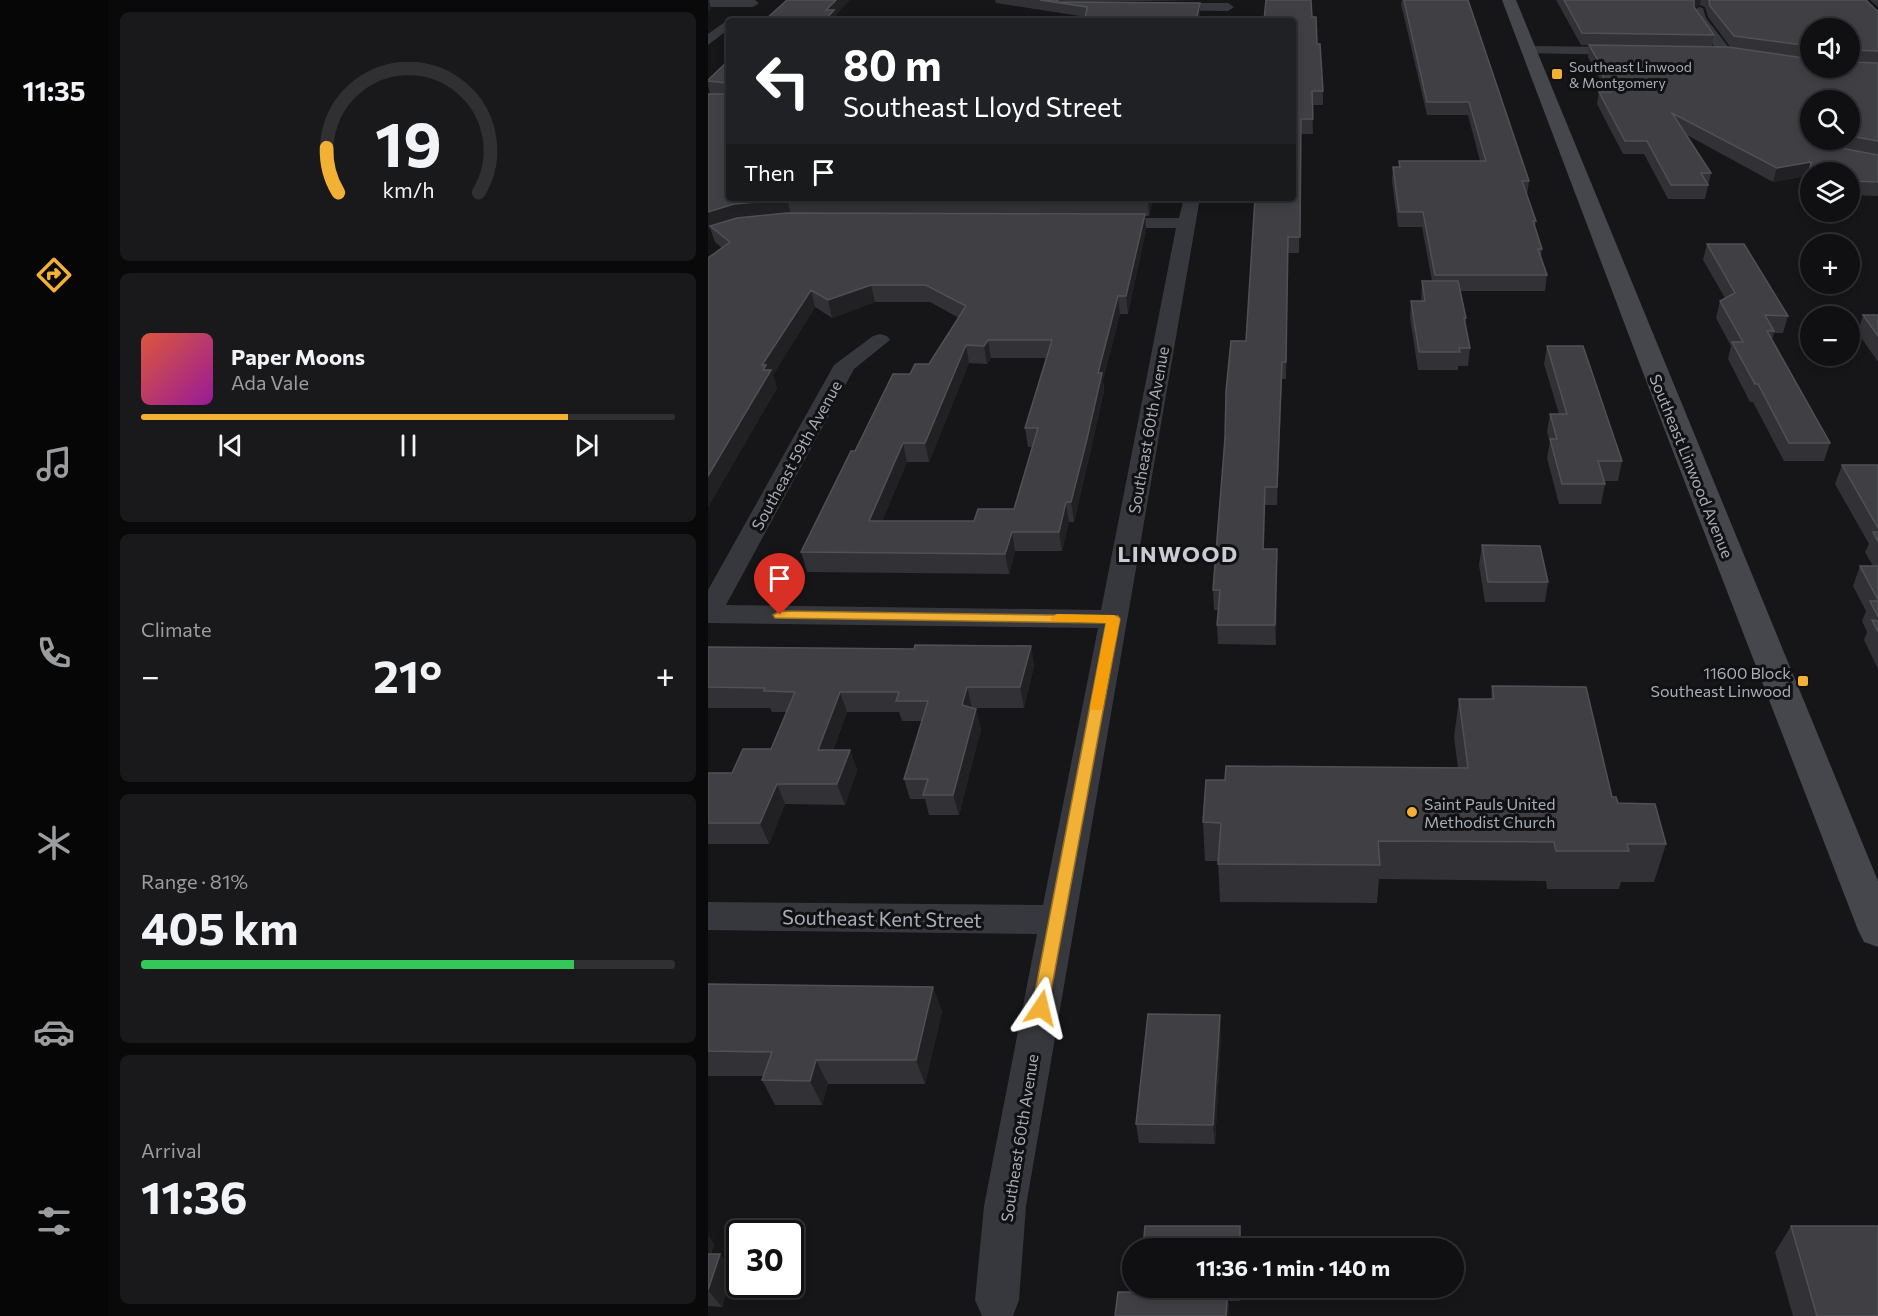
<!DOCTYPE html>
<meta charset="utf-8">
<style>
body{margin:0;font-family:Commissioner,sans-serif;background:#19191b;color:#f1f3f6;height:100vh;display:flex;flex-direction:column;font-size:22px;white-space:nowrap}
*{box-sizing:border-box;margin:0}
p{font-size:20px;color:#9c9d9f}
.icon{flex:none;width:33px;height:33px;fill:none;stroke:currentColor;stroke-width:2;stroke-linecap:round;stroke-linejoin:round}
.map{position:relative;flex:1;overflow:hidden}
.sheet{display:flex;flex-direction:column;gap:12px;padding:12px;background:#09090a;width:600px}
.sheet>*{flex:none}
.guide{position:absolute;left:18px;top:18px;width:570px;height:183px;border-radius:6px;box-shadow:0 3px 9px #0003,0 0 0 2px #303032;background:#202124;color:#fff;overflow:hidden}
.buttons{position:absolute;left:1092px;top:18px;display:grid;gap:12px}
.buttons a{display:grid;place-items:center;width:60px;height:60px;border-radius:50%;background:#101012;box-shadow:0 3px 9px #0003,0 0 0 2px #303032;font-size:30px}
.speed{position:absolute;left:18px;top:1220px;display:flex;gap:12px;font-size:30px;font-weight:700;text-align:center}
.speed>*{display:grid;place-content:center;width:78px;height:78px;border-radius:50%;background:#101012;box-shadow:0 3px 9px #0003,0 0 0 2px #303032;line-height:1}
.speed .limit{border:3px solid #111;border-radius:9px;background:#fff;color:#111}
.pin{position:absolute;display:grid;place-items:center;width:51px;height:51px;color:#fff;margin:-62px -26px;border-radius:50% 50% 50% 0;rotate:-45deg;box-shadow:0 0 6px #0007}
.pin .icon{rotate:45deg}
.me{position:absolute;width:66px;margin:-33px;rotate:10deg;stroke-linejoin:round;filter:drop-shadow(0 0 4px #0008)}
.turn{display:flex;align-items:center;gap:21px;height:126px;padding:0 18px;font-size:27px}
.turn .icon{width:78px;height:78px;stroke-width:2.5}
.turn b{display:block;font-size:42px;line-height:51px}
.then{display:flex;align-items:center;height:57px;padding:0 18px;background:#0003;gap:12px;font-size:22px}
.big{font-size:45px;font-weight:700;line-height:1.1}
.sheet .widget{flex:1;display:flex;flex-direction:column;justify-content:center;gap:9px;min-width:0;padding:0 21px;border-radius:9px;background:#19191b}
.sheet .dial{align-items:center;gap:0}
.dial svg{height:156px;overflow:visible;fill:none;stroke:#303032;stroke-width:7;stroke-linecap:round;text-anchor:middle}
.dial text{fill:#f1f3f6;stroke:none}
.song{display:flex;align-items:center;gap:18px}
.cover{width:72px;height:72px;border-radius:9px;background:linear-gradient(135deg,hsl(10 70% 55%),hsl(300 70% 35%))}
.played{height:6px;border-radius:3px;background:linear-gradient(90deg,#f2b134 80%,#303032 80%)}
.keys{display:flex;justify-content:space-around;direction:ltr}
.heat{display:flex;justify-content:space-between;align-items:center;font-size:33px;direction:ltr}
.charge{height:9px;border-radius:4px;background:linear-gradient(90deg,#34c759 81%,#303032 0)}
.trip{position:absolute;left:414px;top:1238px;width:342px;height:60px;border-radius:30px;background:#101012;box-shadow:0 3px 9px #0003,0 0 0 2px #303032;font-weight:700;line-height:60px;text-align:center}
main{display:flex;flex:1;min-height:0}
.tabs{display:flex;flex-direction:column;width:108px;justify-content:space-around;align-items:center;background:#060607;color:#9c9d9f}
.tabs .icon{width:42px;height:42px}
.tabs .on{color:#f2b134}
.tabs b{font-size:27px;color:#f1f3f6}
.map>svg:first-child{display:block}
</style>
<main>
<nav class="tabs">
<b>11:35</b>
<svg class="icon on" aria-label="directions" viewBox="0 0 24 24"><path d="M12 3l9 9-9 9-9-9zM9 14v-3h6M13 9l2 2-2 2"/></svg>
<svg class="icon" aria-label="music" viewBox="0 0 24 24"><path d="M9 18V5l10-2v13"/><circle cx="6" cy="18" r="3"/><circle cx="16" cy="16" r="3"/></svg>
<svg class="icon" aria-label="phone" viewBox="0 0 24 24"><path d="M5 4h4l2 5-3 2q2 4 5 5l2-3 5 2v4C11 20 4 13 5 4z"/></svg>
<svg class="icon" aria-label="climate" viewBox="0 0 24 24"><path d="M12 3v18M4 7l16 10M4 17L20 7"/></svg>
<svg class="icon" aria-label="car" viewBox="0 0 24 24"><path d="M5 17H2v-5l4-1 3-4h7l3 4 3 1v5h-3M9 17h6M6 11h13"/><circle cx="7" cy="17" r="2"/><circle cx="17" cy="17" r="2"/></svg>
<svg class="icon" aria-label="filters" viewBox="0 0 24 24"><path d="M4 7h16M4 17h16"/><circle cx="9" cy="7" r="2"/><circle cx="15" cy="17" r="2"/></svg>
</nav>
<section class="sheet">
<div class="widget dial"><svg viewBox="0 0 100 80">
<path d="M14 69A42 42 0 1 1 86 69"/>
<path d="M14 69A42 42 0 0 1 8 46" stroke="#f2b134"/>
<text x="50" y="56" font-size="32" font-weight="700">19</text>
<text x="50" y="72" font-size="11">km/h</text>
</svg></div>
<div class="widget">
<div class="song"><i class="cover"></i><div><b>Paper Moons</b><p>Ada Vale</p></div></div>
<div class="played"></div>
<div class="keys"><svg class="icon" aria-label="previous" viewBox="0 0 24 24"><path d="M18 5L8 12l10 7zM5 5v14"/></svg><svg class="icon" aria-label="pause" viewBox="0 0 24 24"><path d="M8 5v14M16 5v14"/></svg><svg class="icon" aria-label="next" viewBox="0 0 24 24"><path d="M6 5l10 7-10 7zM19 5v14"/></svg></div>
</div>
<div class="widget"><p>Climate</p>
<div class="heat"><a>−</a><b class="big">21°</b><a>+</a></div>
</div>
<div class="widget"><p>Range · 81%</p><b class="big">405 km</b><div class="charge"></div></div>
<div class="widget"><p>Arrival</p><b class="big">11:36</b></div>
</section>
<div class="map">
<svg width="1170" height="1316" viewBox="0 0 1170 1316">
<rect width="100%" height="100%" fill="#161618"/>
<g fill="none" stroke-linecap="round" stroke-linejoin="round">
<!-- street -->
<path fill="#37383d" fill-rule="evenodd" d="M 0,0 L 47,0 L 51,3 L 45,7 L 0,7 Z
M 453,3 L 520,3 L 526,7 L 520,11 L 449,10 L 447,7 Z
M 991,7 L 995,8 L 998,18 L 1025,53 L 1023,56 L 1013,56 L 986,18 L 985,11 Z
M 21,19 L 26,21 L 21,21 L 21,29 L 0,45 L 0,34 Z
M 821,46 L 918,47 L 925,51 L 918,55 L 816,53 L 814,50 L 816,47 Z
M 476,198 L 492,198 L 318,1206 L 311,1300 L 305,1316 L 274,1316 L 267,1300 L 276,1206 L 329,934 L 0,930 L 0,902 L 335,905 L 390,628 L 0,623 L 0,590 L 126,365 L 165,336 L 172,334 L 179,336 L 182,340 L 146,369 L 18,605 L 393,610 L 468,228 L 399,228 L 393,227 L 390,223 L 393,219 L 399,218 L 471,218 Z"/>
<!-- secondary -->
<path fill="#45474d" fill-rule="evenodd" d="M 794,0 L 808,0 L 1170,881 L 1170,947 L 1156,942 L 1150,930 L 959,436 Z"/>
</g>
<!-- wall -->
<path fill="#323236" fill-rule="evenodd" d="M 287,0 L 495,0 L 381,2 L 492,3 L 492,13 L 491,21 L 377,21 L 378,17 L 288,3 Z
M 694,0 L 760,0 L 821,181 L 819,195 L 828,221 L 827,227 L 834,249 L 833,257 L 839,275 L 837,291 L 753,291 L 758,318 L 757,327 L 762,348 L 760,366 L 750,366 L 750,370 L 710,370 L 702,318 L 703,301 L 713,301 L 714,281 L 724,281 L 714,227 L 690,227 L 684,181 L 685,167 L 691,167 L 691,161 L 772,161 L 760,115 L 719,115 L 693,4 Z
M 848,0 L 1158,0 L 1168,10 L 1170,11 L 1170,196 L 1142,195 L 1142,172 L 1102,172 L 1102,195 L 1096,194 L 1099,176 L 1065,182 L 979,135 L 1003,173 L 997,199 L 960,199 L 936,154 L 915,154 L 889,104 L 891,92 L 894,92 L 892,87 L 893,81 L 880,57 L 881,45 L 1023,48 L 1000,17 L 997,7 L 992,5 L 986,8 L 1006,35 L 1004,47 L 873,45 ZM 1102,28 L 1142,28 L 1142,68 L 1102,68 ZM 1142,100 L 1142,140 L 1102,140 Z
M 1162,0 L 1170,0 L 1170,7 Z
M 604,17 L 615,91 L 615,105 L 604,105 L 605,134 L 593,134 L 591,253 L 580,253 L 578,379 L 574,379 L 569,505 L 557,505 L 556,549 L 569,549 L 568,645 L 510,644 L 509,625 L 511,610 L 506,610 L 505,590 L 538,341 Z
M 21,60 L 21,198 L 445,198 L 441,216 L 437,216 L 438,230 L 420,314 L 412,314 L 395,380 L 396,391 L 380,462 L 366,522 L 361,522 L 354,551 L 307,551 L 301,574 L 99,572 L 93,552 L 147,451 L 202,374 L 221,364 L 251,318 L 222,302 L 167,302 L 124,318 L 107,307 L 65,375 L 69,388 L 0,507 L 0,258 L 14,248 L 7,242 L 2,228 L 0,229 L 0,94 L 2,94 L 0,86 L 0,80 ZM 283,358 L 338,358 L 317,428 L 320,447 L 325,447 L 306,509 L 266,521 L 174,521 L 199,462 L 221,462 L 261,363 L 279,364 Z
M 999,244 L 1080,316 L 1075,333 L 1066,333 L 1064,340 L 1122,443 L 1116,461 L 1076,461 L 1045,402 L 1042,402 L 1020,359 L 1023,346 L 1008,318 L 1012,301 L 1017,298 L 995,260 Z
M 1155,315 L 1170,315 L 1170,362 L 1150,333 Z
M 839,346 L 914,461 L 910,481 L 896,481 L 897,484 L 893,504 L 851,504 L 839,458 L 842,442 L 839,432 L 842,414 L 851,414 L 836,364 Z
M 1134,465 L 1170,465 L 1170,669 L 1156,640 L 1159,632 L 1154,621 L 1158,611 L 1145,586 L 1152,566 L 1165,566 L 1157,552 L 1161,544 L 1127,484 Z
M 774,545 L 840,582 L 837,602 L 777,602 L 771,565 Z
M 323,646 L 326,666 L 316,708 L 264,708 L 273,729 L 251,815 L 221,815 L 217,799 L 202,799 L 196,779 L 214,721 L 194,721 L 191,712 L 139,712 L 125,750 L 142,750 L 149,770 L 137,805 L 77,804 L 61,844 L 0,844 L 0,773 L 24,773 L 63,749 L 79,712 L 64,712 L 62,708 L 0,708 L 0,647 L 206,649 Z
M 784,686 L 904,797 L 910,803 L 958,844 L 946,882 L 913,882 L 911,889 L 839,889 L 838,881 L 671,879 L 669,903 L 512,902 L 510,861 L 497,861 L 495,822 L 517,780 L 750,768 L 746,737 L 751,699 L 783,699 Z
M 0,984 L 225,987 L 234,1012 L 217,1084 L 120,1084 L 114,1105 L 67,1105 L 54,1080 L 55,1076 L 0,1076 Z
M 513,1035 L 507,1144 L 431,1143 L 428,1124 Z
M 1083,1226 L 1170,1316 L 1085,1316 L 1067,1252 Z
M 0,1236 L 6,1244 L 3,1254 L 12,1254 L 25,1272 L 14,1307 L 0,1306 Z
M 432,1287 L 532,1287 L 532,1301 L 521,1301 L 431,1292 Z"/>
<!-- shaded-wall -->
<path fill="#212124" d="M 0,0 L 1,0 L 3,9 L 0,12 Z
M 128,0 L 142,0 L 128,15 L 129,21 L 116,21 L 118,10 Z
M 986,0 L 993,0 L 992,5 L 984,9 Z
M 492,3 L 492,13 L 491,21 L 488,21 Z
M 1124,140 L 1133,140 L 1130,148 L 1120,154 Z
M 1103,162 L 1099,176 L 1065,182 L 1069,168 Z
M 441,198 L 445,198 L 441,216 L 440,200 Z
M 79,199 L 83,215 L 2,226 L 2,228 L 0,229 L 0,212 L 26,204 Z
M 437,214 L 438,230 L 420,314 L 418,296 Z
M 163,285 L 167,302 L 124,318 L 120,300 Z
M 103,290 L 107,307 L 65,375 L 69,388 L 0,507 L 0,476 L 54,365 Z
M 410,296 L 412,314 L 395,380 L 396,391 L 366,522 L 363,502 L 390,373 Z
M 280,340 L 283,358 L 279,364 L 276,346 Z
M 258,345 L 261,363 L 221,462 L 217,443 Z
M 574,362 L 574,379 L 569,505 L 569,487 Z
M 195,443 L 199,462 L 166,540 L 161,521 Z
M 557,487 L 557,505 L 555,568 L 555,549 Z
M 358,502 L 361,522 L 354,551 L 351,532 Z
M 304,532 L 307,551 L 301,574 L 297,554 Z
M 569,549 L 569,568 L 568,645 L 567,625 Z
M 323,646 L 326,666 L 316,708 L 312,687 Z
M 259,687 L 264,708 L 254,705 Z
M 132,692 L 139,712 L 117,770 L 110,750 Z
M 268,709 L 273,729 L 251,815 L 245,795 Z
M 142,750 L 149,770 L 137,805 L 129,784 Z
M 69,784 L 77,804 L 61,844 L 52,823 Z
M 225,987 L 234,1012 L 217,1084 L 208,1060 Z
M 512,1015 L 513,1035 L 507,1144 L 505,1125 Z
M 108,1060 L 120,1084 L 114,1105 L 102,1081 Z
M 532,1226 L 534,1244 L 533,1248 L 532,1248 Z
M 0,1236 L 6,1244 L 0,1262 Z
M 12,1254 L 25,1272 L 14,1307 L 0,1290 Z
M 520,1287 L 521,1301 L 521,1316 L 518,1316 Z"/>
<!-- building -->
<path fill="#3f3f44" stroke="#4f5156" stroke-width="1.5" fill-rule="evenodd" d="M 79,0 L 128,0 L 118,10 L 126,10 L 116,21 L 56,21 Z
M 332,0 L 349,0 L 350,2 L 492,3 L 488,21 L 377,21 L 379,7 Z
M 558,0 L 603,0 L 604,17 L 608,17 L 609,44 L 612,44 L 615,91 L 604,91 L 605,119 L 593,119 L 592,237 L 580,237 L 578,362 L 574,362 L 569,487 L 557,487 L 555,549 L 569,549 L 567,625 L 509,625 L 512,590 L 505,590 L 517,438 L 518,391 L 523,341 L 538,341 L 547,198 L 585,198 L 585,21 L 556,21 Z
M 696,0 L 760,0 L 821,181 L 814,181 L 828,221 L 825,221 L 834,249 L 830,249 L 839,275 L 727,275 L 715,212 L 691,212 L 685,167 L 692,167 L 691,161 L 778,161 L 761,102 L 719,102 Z
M 856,0 L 986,0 L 986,7 L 1006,35 L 874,33 Z
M 1001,0 L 1158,0 L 1168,10 L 1170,11 L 1170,51 L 1145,50 L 1143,54 L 1142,54 L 1142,28 L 1102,28 L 1102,46 L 1026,36 L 1002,6 Z
M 881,45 L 1020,47 L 1102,59 L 1102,68 L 1142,68 L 1142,62 L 1170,63 L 1170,141 L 1142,136 L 1142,100 L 1102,100 L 1102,140 L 1125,140 L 1124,140 L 1127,147 L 1170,155 L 1170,182 L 1144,181 L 1144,185 L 1142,185 L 1142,172 L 1102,172 L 1102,180 L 1100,180 L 1103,162 L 1069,168 L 964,113 L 1003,173 L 993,173 L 1000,185 L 963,185 L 939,141 L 917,141 L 891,92 L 903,92 L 894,74 L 898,74 Z
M 21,60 L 21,198 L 441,198 L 440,200 L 79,199 L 26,204 L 0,212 L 0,94 L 19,94 L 19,83 L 0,81 L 0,80 Z
M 79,213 L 437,214 L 418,296 L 410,296 L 390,373 L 394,373 L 378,443 L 363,502 L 358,502 L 351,532 L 304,532 L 297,554 L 93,552 L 143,451 L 147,451 L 185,374 L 202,374 L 207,364 L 221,364 L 258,306 L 218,285 L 163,285 L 120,300 L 103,290 L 54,365 L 58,365 L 55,370 L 63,370 L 0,476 L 0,258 L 22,242 L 2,226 L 29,218 ZM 280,340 L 344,340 L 317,428 L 330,428 L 306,509 L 270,509 L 266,521 L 161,521 L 195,443 L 217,443 L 258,345 L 276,346 Z
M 999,244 L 1036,244 L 1080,316 L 1057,315 L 1066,331 L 1059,331 L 1122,443 L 1081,443 L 1050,384 L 1047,384 L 1024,342 L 1035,342 L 1012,301 L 1027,293 Z
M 714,281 L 750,281 L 758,318 L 756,318 L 762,348 L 751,348 L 752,352 L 711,352 L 703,301 L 717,301 Z
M 1155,315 L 1170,315 L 1170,336 Z
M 839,346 L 875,346 L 914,461 L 890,461 L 897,484 L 854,484 L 842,439 L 849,439 L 842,414 L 859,414 Z
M 1134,465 L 1170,465 L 1170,528 Z
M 1165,532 L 1170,532 L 1170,542 Z
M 774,545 L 832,546 L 840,582 L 780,582 Z
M 1152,566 L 1170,566 L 1170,600 Z
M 1162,601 L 1170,601 L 1170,617 Z
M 1164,620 L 1170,621 L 1170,632 Z
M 207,645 L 323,646 L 312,687 L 259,687 L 254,705 L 268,709 L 245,795 L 215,795 L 220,779 L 196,779 L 220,701 L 188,701 L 191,692 L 132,692 L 110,750 L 142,750 L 129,784 L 69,784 L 52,823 L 0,823 L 0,773 L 24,773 L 35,749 L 63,749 L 87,692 L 56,691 L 57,688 L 0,687 L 0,647 L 206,649 Z
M 784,686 L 878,687 L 904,797 L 908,797 L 910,803 L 947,804 L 958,844 L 919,844 L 921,851 L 848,851 L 846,842 L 670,841 L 672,865 L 510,864 L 513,823 L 495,822 L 498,780 L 517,780 L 518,766 L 760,768 L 751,699 L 786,699 Z
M 0,984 L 225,987 L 208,1060 L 108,1060 L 102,1081 L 54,1080 L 64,1052 L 0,1051 Z
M 440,1014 L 512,1015 L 505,1125 L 428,1124 Z
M 437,1226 L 532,1226 L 532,1248 L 435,1248 Z
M 1083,1226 L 1170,1226 L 1170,1316 L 1109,1316 Z
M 0,1254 L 12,1254 L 0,1290 Z
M 432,1287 L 520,1287 L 518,1316 L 407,1316 L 410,1292 L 431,1292 Z"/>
<!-- route -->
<path fill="#f2b134" stroke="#9d7322" stroke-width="1.5" d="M 72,611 L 410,616 L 412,619 L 339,1013 L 333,1016 L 326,1013 L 324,1008 L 398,623 L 67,618 L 65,615 Z"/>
<!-- slow -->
<path fill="#f59e0b" d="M 349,614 L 406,615 L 412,619 L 394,710 L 384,710 L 382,707 L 398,623 L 344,621 L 342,618 Z"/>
<!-- markers -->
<g fill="#f2b134" stroke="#111113" stroke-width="2">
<rect x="843" y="68" width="12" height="12" rx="3"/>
<rect x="1089" y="675" width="12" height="12" rx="3"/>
<circle cx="704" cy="812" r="6"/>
</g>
<g text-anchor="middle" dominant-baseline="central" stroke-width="6" stroke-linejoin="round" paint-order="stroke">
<!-- far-poi labels -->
<g font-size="14" fill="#a8adb8" stroke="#111113" text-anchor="start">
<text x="861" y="66">Southeast Linwood<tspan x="861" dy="16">&amp; Montgomery</tspan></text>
</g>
<!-- street labels -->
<g font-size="16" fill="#a8adb8" stroke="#111113">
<text transform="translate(440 430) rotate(-80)">Southeast 60th Avenue</text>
<text transform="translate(88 455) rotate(-61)">Southeast 59th Avenue</text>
<text transform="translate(984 466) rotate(68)">Southeast Linwood Avenue</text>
<text transform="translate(311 1138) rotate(-81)">Southeast 60th Avenue</text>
</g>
<!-- poi labels -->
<g font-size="16" fill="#a8adb8" stroke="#111113" text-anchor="end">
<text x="1083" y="672">11600 Block<tspan x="1083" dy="18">Southeast Linwood</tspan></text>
<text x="716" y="803" text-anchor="start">Saint Pauls United<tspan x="716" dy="18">Methodist Church</tspan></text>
</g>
<!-- near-street labels -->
<g font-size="20" fill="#a8adb8" stroke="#111113">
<text transform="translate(174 918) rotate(1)">Southeast Kent Street</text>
</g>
<!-- district labels -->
<g font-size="22" font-weight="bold" letter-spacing="1.5" fill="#c9ccd4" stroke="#111113">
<text x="470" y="553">LINWOOD</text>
</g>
</g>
</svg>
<div class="buttons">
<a><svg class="icon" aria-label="sound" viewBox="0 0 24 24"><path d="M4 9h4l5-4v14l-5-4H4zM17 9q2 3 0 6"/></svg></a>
<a><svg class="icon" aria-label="search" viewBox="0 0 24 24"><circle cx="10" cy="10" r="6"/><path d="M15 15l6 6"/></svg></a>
<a><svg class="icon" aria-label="layers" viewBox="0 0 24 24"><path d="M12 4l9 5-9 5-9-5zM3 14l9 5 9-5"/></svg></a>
<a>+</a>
<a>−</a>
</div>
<div class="speed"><div class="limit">30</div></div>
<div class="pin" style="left:72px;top:615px;background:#d93025"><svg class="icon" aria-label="arrive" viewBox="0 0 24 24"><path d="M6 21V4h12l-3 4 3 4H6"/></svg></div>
<svg class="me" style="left:333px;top:1008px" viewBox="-20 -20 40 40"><path d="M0-17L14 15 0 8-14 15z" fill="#f2b134" stroke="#fff" stroke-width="4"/></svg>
<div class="trip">11:36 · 1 min · 140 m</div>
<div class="guide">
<div class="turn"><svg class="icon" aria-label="left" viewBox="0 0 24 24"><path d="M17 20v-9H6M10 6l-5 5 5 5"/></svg><div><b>80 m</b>Southeast Lloyd Street</div></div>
<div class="then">Then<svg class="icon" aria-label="arrive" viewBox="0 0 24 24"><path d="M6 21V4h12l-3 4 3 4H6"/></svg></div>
</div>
</div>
</main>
